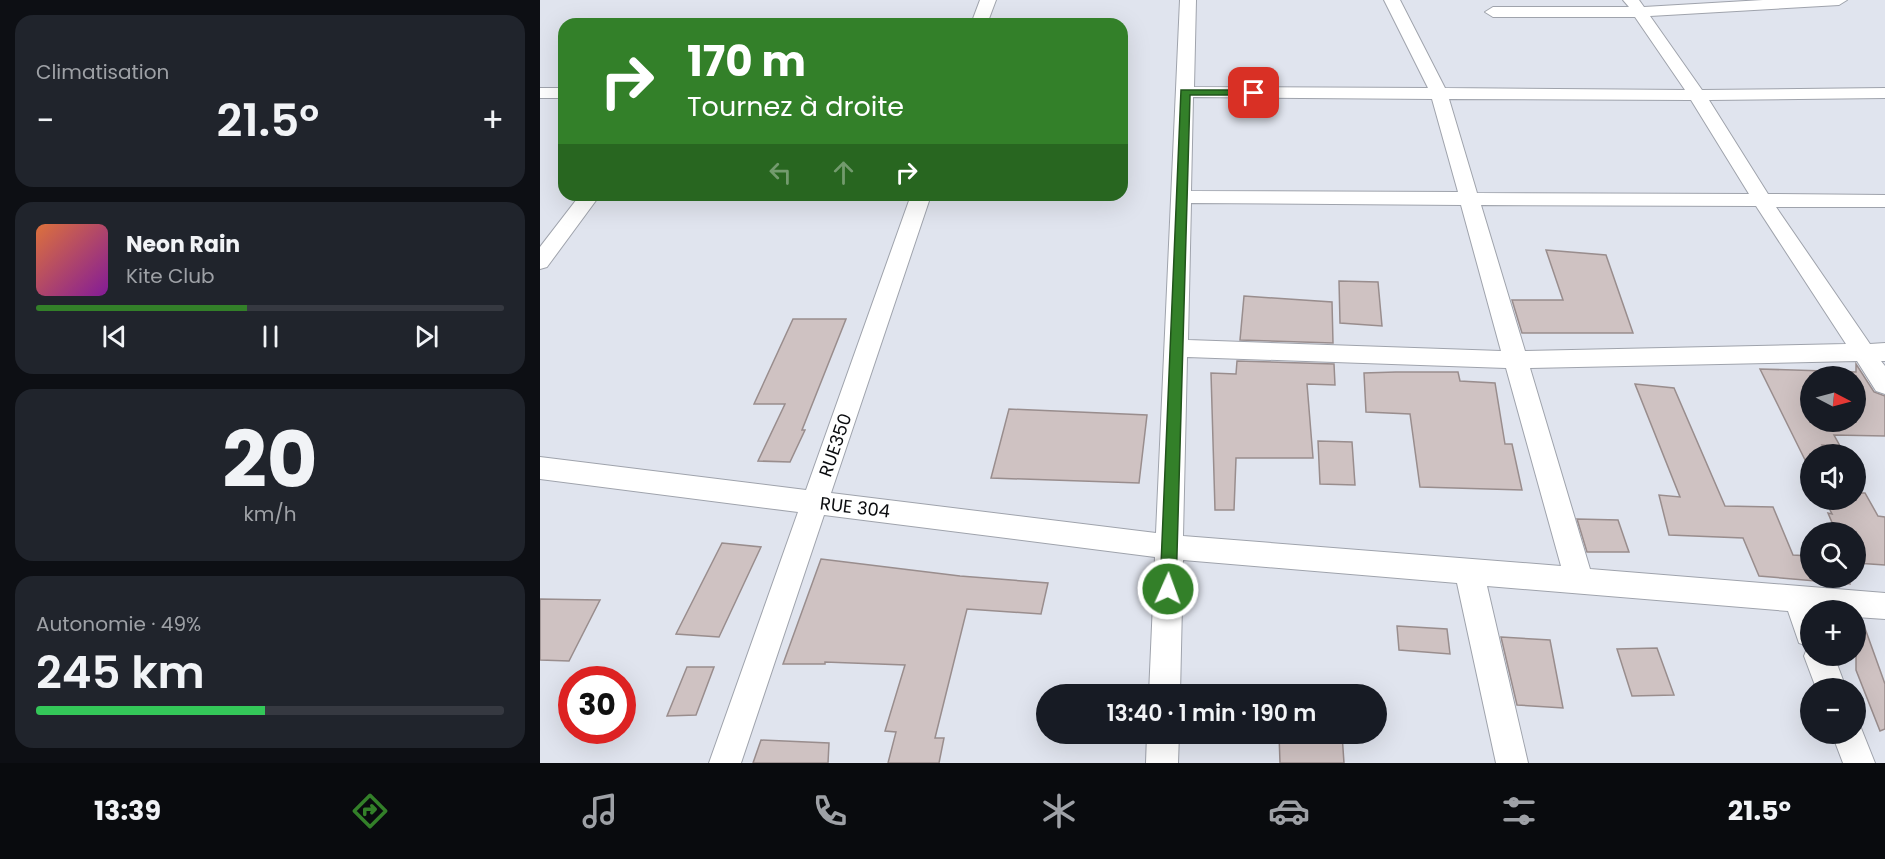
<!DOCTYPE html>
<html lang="fr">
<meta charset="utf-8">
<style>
body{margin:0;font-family:Poppins,sans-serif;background:#20242c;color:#f1f3f6;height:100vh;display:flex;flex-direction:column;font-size:22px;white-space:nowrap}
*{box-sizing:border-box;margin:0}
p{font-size:20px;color:#9ea1a6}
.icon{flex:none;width:33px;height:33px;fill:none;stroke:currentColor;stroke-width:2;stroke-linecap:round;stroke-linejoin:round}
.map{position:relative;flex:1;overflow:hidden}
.details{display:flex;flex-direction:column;gap:15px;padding:15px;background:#0d0f14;width:540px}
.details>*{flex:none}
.guide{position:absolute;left:18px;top:18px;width:570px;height:183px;border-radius:18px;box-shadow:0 6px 24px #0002;background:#338029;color:#fff;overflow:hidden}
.needle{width:39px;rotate:96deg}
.tools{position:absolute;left:1260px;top:366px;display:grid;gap:12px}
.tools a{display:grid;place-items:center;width:66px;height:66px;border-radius:50%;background:#171b24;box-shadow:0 6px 24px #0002;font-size:30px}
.speed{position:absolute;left:18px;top:666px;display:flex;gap:12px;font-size:30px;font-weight:700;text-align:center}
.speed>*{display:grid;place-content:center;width:78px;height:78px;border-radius:50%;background:#171b24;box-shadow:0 6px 24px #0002;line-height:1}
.speed .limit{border:9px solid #d22;background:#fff;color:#111}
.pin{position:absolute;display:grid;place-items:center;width:51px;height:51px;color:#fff;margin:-26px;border-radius:12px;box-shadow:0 3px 9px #0006}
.me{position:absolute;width:66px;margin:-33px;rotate:2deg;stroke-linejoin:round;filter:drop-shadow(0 0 4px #0008)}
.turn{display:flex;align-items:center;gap:21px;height:126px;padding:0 30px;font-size:27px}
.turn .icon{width:78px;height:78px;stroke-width:2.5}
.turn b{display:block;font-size:42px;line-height:51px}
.lanes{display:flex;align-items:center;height:57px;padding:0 30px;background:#0003;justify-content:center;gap:30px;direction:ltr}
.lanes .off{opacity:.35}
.big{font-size:45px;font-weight:600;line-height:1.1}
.details .widget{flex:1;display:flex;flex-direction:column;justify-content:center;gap:9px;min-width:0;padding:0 21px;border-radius:18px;background:#20242c}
.details .dial{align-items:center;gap:0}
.dial b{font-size:78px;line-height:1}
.song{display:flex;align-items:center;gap:18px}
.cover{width:72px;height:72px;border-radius:9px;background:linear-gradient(135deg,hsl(20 70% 55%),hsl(290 70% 35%))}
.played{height:6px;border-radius:3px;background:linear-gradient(90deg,#338029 45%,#363941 45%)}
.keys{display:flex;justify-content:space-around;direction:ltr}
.heat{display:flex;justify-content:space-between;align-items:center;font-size:33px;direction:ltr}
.charge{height:9px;border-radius:4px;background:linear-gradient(90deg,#34c759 49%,#363941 0)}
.trip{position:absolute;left:496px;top:684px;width:351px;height:60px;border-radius:30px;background:#171b24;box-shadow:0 6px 24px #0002;font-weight:600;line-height:60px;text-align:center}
.tabs{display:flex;height:96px;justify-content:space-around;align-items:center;background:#090b0e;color:#9ea1a6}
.tabs .icon{width:42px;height:42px}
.tabs .active{color:#338029}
.tabs b{font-size:27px;color:#f1f3f6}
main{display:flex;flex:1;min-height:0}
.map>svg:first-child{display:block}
</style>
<main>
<section class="details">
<div class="widget"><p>Climatisation</p>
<div class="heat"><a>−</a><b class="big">21.5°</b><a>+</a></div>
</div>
<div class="widget">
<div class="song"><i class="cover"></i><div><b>Neon Rain</b><p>Kite Club</p></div></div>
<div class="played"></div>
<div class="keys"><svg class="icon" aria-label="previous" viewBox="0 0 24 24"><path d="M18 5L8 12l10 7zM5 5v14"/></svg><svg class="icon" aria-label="pause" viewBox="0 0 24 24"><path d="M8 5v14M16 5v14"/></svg><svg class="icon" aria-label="next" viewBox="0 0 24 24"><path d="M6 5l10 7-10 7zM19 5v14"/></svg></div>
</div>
<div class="widget dial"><b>20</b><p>km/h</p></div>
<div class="widget"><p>Autonomie · 49%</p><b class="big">245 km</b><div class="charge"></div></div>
</section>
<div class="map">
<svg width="1345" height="763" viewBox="0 0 1345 763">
<rect width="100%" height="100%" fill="#e0e4ee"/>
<!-- building -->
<path fill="#cfc2c2" stroke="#998d8d" stroke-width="1.5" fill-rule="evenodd" d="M 1006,250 L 1066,255 L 1093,333 L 982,333 L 972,300 L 1023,300 Z
M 799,281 L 838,282 L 842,326 L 800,323 Z
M 704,296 L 792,302 L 793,343 L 700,340 Z
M 253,319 L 306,319 L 262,430 L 265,430 L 250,462 L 218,461 L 245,404 L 214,404 Z
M 697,361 L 794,364 L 795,385 L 767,384 L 773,458 L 696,458 L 694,510 L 675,510 L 671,373 L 696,374 Z
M 1316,364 L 1334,392 L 1345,396 L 1345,436 L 1294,435 L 1300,446 L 1282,445 L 1287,454 L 1270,454 L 1270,470 L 1220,369 L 1316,372 ZM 1270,376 L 1316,376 L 1316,422 L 1270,422 Z
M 856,372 L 918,372 L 920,381 L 955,383 L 965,444 L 972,444 L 982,490 L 880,487 L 870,414 L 826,412 L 824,373 Z
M 1095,384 L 1134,388 L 1185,506 L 1233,507 L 1253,555 L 1270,556 L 1270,578 L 1308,578 L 1310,584 L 1219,576 L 1203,538 L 1129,535 L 1119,495 L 1140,497 Z
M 469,409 L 607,415 L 599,483 L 451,478 Z
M 778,441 L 812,442 L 815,485 L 780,484 Z
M 1316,493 L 1325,493 L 1338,516 L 1345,517 L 1345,565 L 1316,563 L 1316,532 L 1296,532 L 1288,513 L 1292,514 L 1285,500 L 1316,500 Z
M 1037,519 L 1078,520 L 1089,552 L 1047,552 Z
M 182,543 L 221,547 L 179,637 L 136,634 Z
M 281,559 L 420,576 L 508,583 L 501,614 L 427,609 L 395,738 L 404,738 L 399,763 L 348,763 L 356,732 L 345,731 L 365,665 L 285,662 L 285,664 L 243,664 Z
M 0,599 L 60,600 L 29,661 L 0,660 Z
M 1316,619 L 1322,620 L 1345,684 L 1345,729 L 1340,731 L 1316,670 Z
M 857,626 L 907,629 L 910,654 L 859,650 Z
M 961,637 L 1010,640 L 1023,708 L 977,705 Z
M 1117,648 L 1134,695 L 1092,696 L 1077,649 Z
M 147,667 L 174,667 L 156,715 L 127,716 Z
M 739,734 L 802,734 L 804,763 L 740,763 Z
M 221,740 L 289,743 L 288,763 L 213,763 Z"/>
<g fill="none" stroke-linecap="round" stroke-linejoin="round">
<!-- minor casing -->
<g stroke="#9fa3ac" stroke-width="2">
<path id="minor" d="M 440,0 L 456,0 L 447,24 L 431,24 Z
M 640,0 L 656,0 L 654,87 L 888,88 L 844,0 L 860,0 L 905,88 L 1145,90 L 1095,17 L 953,17 L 945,12 L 953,7 L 1089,7 L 1083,0 L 1099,0 L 1104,7 L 1223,0 L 1307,0 L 1299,5 L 1110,16 L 1162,90 L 1345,88 L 1345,98 L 1169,100 L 1228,194 L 1345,195 L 1345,207 L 1236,207 L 1330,344 L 1345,343 L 1345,361 L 1341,361 L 1345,366 L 1345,394 L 1336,391 L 1317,361 L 990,368 L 1050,569 L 1345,593 L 1345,619 L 1316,617 L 1316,610 L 1270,610 L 1270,656 L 1294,656 L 1306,688 L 1276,688 L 1264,656 L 1268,646 L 1259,643 L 1248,611 L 947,586 L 988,763 L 956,763 L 917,583 L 643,560 L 640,694 L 609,694 L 615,557 L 284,515 L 201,763 L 169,763 L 258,512 L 0,479 L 0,457 L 266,490 L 371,195 L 391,195 L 291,493 L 616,533 ZM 653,97 L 892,99 L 918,192 L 651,191 ZM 909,99 L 1151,100 L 1209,194 L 937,193 ZM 651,203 L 921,205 L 961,351 L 648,340 ZM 941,205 L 1216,206 L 1306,344 L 985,351 ZM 647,357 L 966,368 L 1021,566 L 643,536 Z
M 0,88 L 24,88 L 24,98 L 0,98 Z
M 40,195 L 60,195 L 7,267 L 0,269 L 0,247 Z
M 1316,721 L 1319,723 L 1335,763 L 1303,763 L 1292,734 L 1316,734 Z
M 607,734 L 639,734 L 638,763 L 606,763 Z"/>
</g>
<!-- minor -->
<use href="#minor" fill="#fff" fill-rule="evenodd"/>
</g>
<!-- route -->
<path fill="#338029" stroke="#21531b" stroke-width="1.5" d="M 641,90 L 714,90 L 719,93 L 714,95 L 650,95 L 636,589 L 634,594 L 628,596 L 622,594 L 620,589 Z"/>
<g text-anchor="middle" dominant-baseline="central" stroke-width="5" stroke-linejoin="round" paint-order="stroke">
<!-- street labels -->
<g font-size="18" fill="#0a0b0e" stroke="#fff">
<text transform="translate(295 445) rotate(-71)">RUE350</text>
<text transform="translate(315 507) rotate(7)">RUE 304</text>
</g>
</g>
</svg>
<div class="tools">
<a><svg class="needle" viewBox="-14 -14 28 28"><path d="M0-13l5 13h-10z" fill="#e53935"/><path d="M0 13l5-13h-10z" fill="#9ea1a6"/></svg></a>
<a><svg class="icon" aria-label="sound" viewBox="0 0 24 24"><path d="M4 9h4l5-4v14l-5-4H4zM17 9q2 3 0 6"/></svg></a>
<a><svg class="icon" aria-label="search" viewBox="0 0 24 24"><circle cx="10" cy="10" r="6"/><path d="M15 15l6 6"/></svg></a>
<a>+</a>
<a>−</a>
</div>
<div class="speed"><div class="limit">30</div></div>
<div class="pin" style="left:714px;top:93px;background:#d93025"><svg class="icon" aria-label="arrive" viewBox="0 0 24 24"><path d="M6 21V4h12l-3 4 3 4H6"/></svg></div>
<svg class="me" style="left:628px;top:589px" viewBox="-20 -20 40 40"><circle r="17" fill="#338029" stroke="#fff" stroke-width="3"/><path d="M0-11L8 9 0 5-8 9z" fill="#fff"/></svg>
<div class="trip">13:40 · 1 min · 190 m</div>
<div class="guide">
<div class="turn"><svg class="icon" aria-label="right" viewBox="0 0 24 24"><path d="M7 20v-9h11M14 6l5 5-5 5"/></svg><div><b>170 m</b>Tournez à droite</div></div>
<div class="lanes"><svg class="icon off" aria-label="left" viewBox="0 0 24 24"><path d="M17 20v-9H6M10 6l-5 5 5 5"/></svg><svg class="icon off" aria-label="ahead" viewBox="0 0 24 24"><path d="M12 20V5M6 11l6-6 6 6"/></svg><svg class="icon" aria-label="right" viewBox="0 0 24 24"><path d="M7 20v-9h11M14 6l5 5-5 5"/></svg></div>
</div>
</div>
</main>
<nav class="tabs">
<b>13:39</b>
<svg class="icon active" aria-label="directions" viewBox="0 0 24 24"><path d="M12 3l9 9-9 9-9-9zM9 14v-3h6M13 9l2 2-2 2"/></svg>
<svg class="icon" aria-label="music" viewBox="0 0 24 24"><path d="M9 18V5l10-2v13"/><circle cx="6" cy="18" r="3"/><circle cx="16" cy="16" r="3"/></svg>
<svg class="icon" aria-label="phone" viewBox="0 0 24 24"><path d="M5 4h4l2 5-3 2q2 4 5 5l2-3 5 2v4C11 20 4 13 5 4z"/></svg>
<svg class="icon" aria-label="climate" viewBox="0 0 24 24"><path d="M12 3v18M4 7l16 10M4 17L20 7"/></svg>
<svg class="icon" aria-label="car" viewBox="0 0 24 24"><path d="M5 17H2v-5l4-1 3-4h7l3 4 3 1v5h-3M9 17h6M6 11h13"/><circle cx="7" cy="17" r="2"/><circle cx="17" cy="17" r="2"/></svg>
<svg class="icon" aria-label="filters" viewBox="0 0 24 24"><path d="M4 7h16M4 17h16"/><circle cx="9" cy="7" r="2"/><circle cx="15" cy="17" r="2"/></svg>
<b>21.5°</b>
</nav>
